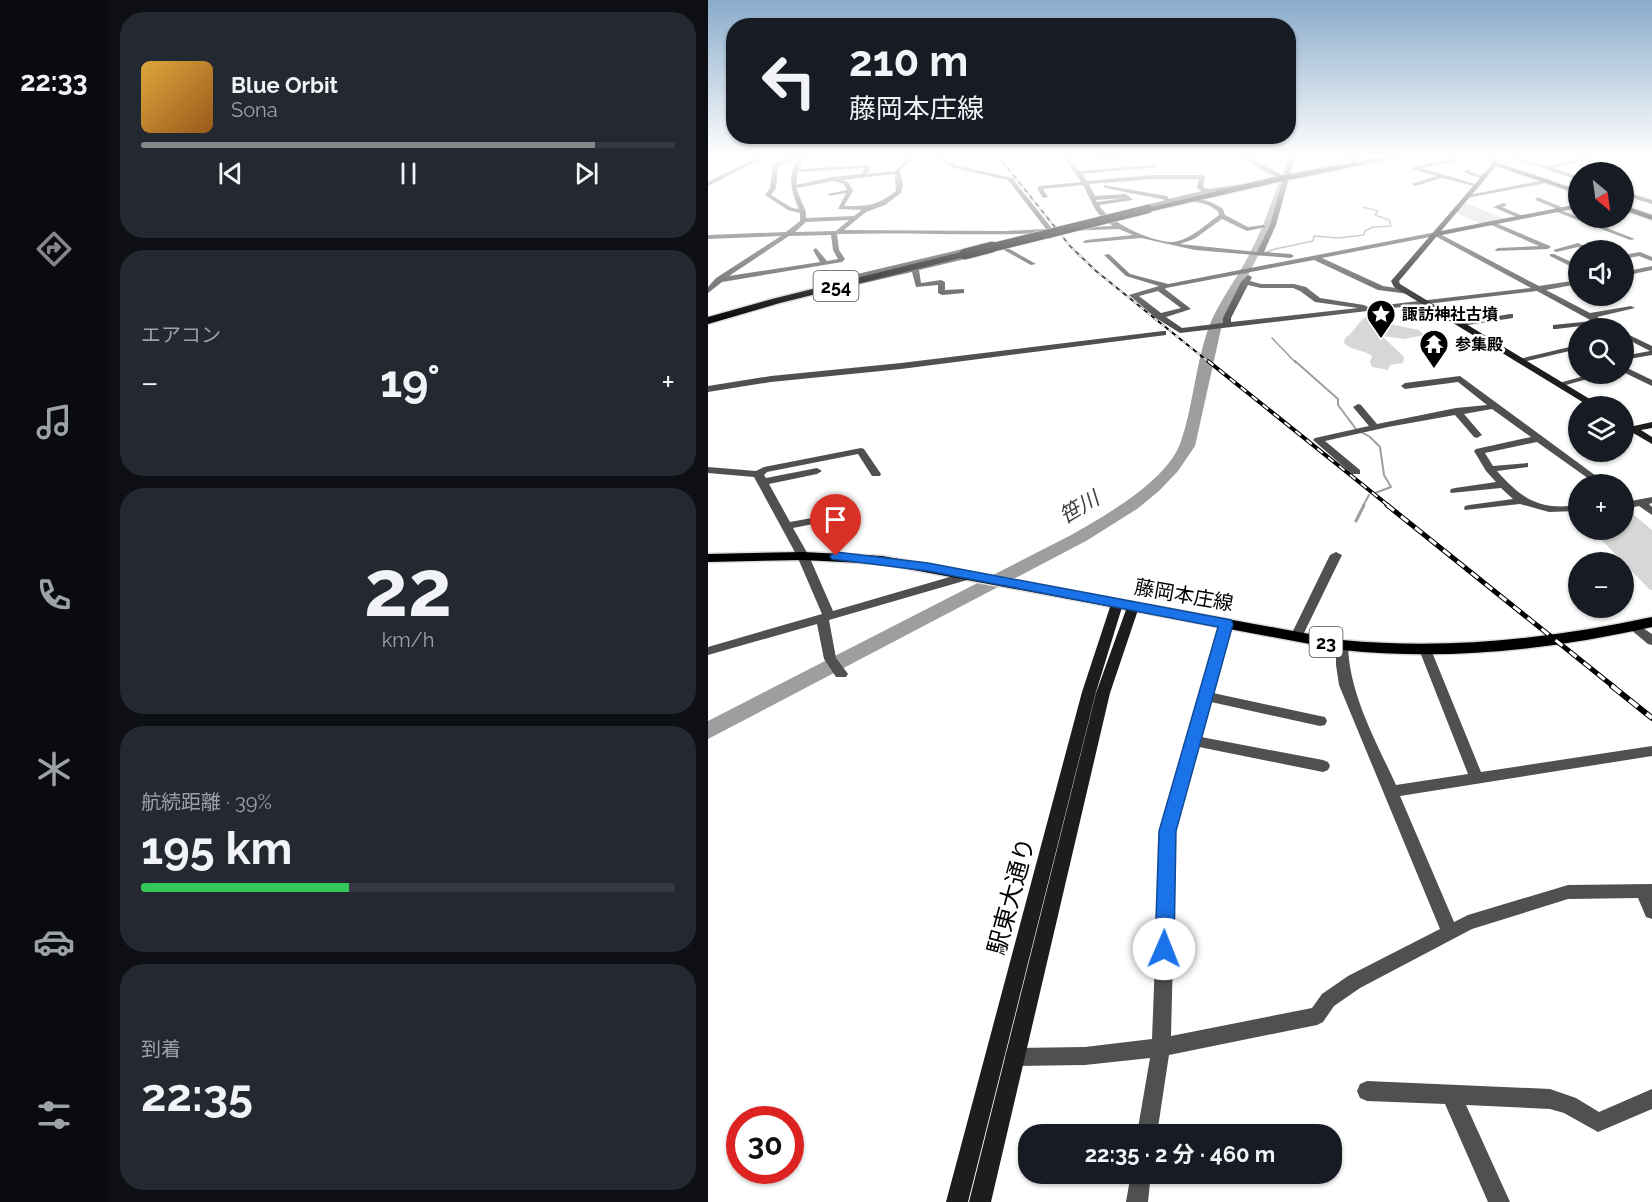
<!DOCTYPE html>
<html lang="ja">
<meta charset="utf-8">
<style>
body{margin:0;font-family:Raleway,"Noto Sans JP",sans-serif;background:#242831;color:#f1f3f6;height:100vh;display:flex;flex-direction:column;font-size:22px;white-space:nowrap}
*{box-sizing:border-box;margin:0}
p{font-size:20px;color:#9ea1a6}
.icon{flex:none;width:33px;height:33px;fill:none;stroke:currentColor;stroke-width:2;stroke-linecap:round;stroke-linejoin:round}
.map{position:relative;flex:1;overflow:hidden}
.sheet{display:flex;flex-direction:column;gap:12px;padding:12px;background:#0d0f14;width:600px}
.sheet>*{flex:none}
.guide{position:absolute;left:18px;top:18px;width:570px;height:126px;border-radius:24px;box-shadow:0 2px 4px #0004;background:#171b24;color:#f1f3f6;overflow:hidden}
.needle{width:39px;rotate:151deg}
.fabs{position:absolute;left:860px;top:162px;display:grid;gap:12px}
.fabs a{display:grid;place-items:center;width:66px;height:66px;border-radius:50%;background:#171b24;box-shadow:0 2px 4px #0004;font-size:30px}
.speed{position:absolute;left:18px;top:1106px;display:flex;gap:12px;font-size:30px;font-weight:700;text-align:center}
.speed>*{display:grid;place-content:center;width:78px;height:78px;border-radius:50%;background:#171b24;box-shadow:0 2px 4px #0004;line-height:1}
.speed .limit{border:9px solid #d22;background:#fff;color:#111}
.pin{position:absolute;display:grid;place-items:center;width:51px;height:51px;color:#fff;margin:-62px -26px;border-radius:50% 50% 50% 0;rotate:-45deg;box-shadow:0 0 6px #0007}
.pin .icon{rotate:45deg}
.me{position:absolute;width:66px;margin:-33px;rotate:1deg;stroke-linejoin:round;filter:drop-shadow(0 0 4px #0008)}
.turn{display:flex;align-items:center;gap:21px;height:126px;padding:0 24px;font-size:27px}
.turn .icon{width:78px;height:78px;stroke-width:2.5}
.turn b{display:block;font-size:42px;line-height:51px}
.big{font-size:45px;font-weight:700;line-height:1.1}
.sheet .tile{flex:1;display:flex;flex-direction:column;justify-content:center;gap:9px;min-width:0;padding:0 21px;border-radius:24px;background:#242831}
.sheet .dial{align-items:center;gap:0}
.dial b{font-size:78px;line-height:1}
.song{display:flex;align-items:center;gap:18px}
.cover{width:72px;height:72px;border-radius:9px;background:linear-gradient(135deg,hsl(40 70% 55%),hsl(30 70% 35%))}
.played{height:6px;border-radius:3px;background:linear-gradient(90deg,#858687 85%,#363941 85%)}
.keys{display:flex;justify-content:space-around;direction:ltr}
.heat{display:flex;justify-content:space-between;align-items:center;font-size:33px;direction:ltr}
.charge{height:9px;border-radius:4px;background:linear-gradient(90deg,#34c759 39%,#363941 0)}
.trip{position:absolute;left:310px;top:1124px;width:324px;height:60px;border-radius:24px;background:#171b24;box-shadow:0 2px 4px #0004;font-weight:700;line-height:60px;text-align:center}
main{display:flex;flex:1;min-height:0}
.menu{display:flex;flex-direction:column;width:108px;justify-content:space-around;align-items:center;background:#090b0e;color:#9ea1a6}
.menu .icon{width:42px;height:42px}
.menu .current{color:#858687}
.menu b{font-size:27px;color:#f1f3f6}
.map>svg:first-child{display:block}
</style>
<main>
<nav class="menu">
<b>22:33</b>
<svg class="icon current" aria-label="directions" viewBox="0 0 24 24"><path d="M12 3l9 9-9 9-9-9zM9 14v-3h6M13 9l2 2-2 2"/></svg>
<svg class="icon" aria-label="music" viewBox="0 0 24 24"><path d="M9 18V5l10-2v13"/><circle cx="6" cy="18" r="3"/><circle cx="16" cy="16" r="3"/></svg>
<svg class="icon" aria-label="phone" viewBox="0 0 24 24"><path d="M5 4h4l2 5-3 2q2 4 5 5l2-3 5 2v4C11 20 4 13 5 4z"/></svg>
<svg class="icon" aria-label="climate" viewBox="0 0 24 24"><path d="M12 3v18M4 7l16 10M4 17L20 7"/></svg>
<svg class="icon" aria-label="car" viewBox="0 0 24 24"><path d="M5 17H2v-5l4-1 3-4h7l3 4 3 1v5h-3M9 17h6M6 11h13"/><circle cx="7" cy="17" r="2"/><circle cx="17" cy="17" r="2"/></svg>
<svg class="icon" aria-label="filters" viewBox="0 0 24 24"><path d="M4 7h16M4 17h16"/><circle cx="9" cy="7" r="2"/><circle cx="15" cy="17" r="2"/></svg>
</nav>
<section class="sheet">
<div class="tile">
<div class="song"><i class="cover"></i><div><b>Blue Orbit</b><p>Sona</p></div></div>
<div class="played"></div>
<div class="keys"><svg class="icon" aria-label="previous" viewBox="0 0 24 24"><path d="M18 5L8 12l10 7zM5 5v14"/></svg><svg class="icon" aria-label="pause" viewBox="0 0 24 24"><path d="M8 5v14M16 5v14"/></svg><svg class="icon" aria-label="next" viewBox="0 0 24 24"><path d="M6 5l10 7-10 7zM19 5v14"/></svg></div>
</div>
<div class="tile"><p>エアコン</p>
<div class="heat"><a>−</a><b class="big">19°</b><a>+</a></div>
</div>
<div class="tile dial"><b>22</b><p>km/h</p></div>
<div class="tile"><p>航続距離 · 39%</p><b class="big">195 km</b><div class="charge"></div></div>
<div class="tile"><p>到着</p><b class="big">22:35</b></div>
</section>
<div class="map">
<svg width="944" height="1202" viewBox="0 0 944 1202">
<rect width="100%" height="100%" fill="#fff"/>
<!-- green -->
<path fill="#d7d7d7" d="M 758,203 L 797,219 L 774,224 L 748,213 Z
M 661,315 L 686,325 L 711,330 L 716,335 L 697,339 L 674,336 L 696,357 L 695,363 L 682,365 L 680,370 L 664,367 L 662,362 L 664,356 C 655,349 643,351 636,343 L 637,338 C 647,332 650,320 661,315 Z
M 919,509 L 944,530 L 944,590 L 942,590 L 884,530 L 915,530 L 915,510 Z"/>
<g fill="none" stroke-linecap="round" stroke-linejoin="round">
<!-- stream-far2 -->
<path stroke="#9e9e9e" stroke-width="1.5" d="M 545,257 L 567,249 L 605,241 L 606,236 L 630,238 L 656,235 L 657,231 L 665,227 L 683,226 L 681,220 L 667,215 L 670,211 L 655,207
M 564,338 L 588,363"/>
<!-- stream-far1 -->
<path stroke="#9e9e9e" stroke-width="2" d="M 587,361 L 630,399 L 630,405 L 648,429 L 662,437 L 672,447 L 676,475 L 683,487 L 667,493
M 655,506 L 661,495"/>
<!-- stream -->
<path stroke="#9e9e9e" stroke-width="3" d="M 648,521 L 656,505"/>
<!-- river -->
<path fill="#9e9e9e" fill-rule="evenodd" d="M 580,166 L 584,169 L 565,226 L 513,329 L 487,446 L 470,471 L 451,491 L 429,509 L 378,541 L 0,739 L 0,721 L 365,534 C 398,515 458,481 472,444 C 485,408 487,367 500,329 C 510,302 529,279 542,253 C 556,226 565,198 576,169 Z"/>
<!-- primary casing -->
<g stroke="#dbdbdb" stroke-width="3">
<path id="primary" d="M 782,157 L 788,157 L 790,163 L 870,190 L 870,194 L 785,165 Z
M 915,205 L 944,215 L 944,220 L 915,210 Z
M 95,552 L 174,556 L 634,640 C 740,650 841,639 944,617 L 944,627 C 841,650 740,661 634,650 L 174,564 L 95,560 L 0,562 L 0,554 Z"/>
</g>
<!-- highway casing -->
<g stroke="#dbdbdb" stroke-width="3">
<path id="highway" d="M 674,157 L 693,157 L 566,183 L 440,212 L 435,209 L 566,177 Z
M 257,251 L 261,252 L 261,256 L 72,303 L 0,324 L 0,317 L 64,299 Z"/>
</g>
<!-- street -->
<path fill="#505050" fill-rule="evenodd" d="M 50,157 L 57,157 L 0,186 L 0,182 Z
M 85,157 L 96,157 L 91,169 L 163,165 L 159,174 L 187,171 L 201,157 L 207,157 L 198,164 L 192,171 L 195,185 L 193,193 L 177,205 L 158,212 L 136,230 L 297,231 L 338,229 L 300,180 L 246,168 L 225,157 L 232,157 L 250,166 L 304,178 L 350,236 L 341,239 L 338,237 L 343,235 L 341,233 C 271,236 200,232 129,234 L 131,250 L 137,259 L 134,262 L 14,282 L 0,293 L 0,287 L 8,278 L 73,236 L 0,239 L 0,235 L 78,232 L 92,221 L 92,213 L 80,210 L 57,195 L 62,188 L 65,164 ZM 90,160 C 78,176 84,193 91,209 L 84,208 L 63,195 L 68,188 L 70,166 ZM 157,168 L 154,174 L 124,177 L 88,185 L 90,172 ZM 187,174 L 188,191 C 168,206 161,206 136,206 L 145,191 L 140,182 L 134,180 ZM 125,181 L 136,184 L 139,190 L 119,194 L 122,196 L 138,193 L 130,209 L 154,210 L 146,216 L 98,218 L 98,212 L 88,188 ZM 141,220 L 128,231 L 87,232 L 98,222 ZM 123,235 L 125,250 L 130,259 L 119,261 L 108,248 L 105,250 L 112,262 L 21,276 L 81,236 Z
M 355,157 L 360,157 L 371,171 L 445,165 L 448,167 L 374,174 L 379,181 L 445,175 L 494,175 L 497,177 L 495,187 L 500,189 L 550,182 L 548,185 L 500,193 L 428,211 L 426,208 L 458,200 L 397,188 L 395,185 L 459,196 L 461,199 L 494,191 L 489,188 L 491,179 L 445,179 L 381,184 L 387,196 L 418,194 L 425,200 L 391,205 C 400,222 444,242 463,242 C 480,242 497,225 511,215 L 510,211 L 500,205 L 485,201 C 495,197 506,203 515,209 L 517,215 L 540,227 L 555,225 L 558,227 L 539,231 L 514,219 L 486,239 L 472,244 L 549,252 L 562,225 L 575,179 L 555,171 L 535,157 C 545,157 565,171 576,176 L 581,157 L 587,157 L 568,225 L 556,252 L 583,254 L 586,256 L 583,258 L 487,250 L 433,238 L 376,243 L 375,242 L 378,240 L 425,235 L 411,229 L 359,231 L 358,230 L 361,228 L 405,226 C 386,214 385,203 375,185 L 335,189 L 340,197 L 335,198 L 329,188 L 332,186 L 373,182 ZM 417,198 L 389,202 L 388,200 Z
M 398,157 L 415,157 L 416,158 L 385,162 L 382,160 Z
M 802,157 C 815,157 827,166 840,166 C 856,165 872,157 888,157 L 845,168 L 870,176 L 870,180 Z
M 747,158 L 749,161 L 714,168 L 770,185 L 770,187 L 734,178 L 707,186 L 704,184 L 728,176 L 705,169 L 705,167 Z
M 761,169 L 763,172 L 778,177 L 775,179 L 754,172 Z
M 841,179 L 843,182 L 759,198 L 756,196 Z
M 915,191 L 944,200 L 944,204 L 915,195 Z
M 829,197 L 856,208 L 855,211 L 927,239 L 922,240 L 846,211 L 847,208 L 827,200 Z
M 796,203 L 799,205 L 794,207 L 815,216 L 815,218 L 811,218 L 785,207 Z
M 783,221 L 842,246 L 843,247 L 840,249 L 788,251 L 787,250 L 790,248 L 831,246 L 781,224 L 781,222 Z
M 728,232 L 831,286 L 870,280 L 870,284 L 838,290 L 882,313 L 923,306 L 927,308 L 889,317 L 908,328 L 899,328 L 891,324 L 848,329 L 845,329 L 845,325 L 884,321 L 829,291 L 472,333 L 448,318 L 421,295 L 451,286 L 418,276 L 396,255 L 401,254 L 422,274 L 460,284 ZM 727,236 L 823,288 L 660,307 L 656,305 L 612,298 L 598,287 L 586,284 L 553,284 L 542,281 L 544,277 L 540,275 L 533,282 L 515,318 L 515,323 L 474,328 L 458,317 L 483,309 L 457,289 L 458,288 L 606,260 L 670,290 L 701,294 L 701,290 L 675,286 L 614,258 ZM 540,285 L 553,288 L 585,288 L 592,291 L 607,302 L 650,308 L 523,322 L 523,318 ZM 450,291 L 473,308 L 453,313 L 431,296 Z
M 870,243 L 884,249 L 879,250 L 870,247 L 848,252 L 845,250 Z
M 267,246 L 269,247 L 269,249 L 135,284 L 270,254 L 270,256 L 211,270 L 213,283 L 233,280 L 237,282 L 237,290 L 256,289 L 256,293 L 234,295 L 230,293 L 230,285 L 208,287 L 204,272 L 130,289 L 118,286 L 141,276 Z
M 294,247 L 298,247 L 328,264 L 323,265 L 294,249 Z
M 932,252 L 944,257 L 944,261 L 931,256 L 915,259 L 915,255 Z
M 842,254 L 846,254 L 870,265 L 870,270 L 842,256 Z
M 944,266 L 944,270 L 915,276 L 915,272 Z
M 802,314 L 805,314 L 805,318 L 753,326 L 749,324 L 753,322 Z
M 455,331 L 458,331 L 458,335 L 193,369 L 63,382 L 0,392 L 0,386 L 63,376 L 193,363 Z
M 915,332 L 944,346 L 944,355 L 915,360 L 915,356 L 942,351 L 915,337 Z
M 870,345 L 870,349 L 811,363 L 807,360 Z
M 915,366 L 944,380 L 944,386 L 915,372 Z
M 884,374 L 897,374 L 851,387 L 847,384 Z
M 752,376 L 899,484 L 888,484 L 829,442 L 777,453 L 785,466 L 820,463 L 820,467 L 789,471 C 813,498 831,511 870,505 L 870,511 L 841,512 L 812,504 L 757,510 L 756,508 L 757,506 L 761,505 L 805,499 L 793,488 L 743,493 L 742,491 L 743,489 L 747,488 L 788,482 L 778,471 L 766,451 L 768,449 L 823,437 L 784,409 L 756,414 L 774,435 L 769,438 L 766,437 L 747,415 L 680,427 L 617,441 L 652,470 L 652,474 L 644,474 L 605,440 L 607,438 L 661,426 L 645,407 L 650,404 L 653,405 L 669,424 L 748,408 L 779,405 L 750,382 L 697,389 L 693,386 L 697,383 Z
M 153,448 L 156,449 L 173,474 L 172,476 L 164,476 L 150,454 L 59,472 L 56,475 L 58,478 L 109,468 L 114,471 L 109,474 L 61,484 L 82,522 L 125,514 L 130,517 L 125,520 L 85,528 L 101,556 L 125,611 L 262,571 L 268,575 L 266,578 L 121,620 L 128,658 L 140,674 L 138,677 L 128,677 L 116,659 L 109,624 L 0,655 L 0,647 L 114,614 L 89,556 L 46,477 L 0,473 L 0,467 L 48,471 L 56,467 Z
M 944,497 L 944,503 L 941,504 L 944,507 L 944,515 L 931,506 L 921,508 L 915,506 L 915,498 L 923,501 Z
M 628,552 L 634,555 L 594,637 L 592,640 L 584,640 L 582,637 L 622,555 Z
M 518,620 L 524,624 L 505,693 L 612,716 L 617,717 L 619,721 L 617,725 L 612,726 L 503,702 L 493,737 L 615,760 L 620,762 L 622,766 L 620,770 L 615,772 L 491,747 L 468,831 L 463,1036 L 604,1008 L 614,994 L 640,976 L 732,929 L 631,685 L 628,665 L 628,645 L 634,641 L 640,645 C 641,694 668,741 688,785 L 760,774 L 712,652 L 718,648 L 724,652 L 773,772 L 944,746 L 944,756 L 692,796 L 746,922 L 760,915 L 860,885 L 944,884 L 944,919 L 938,917 L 930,898 L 860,899 L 764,929 L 652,988 L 626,1006 L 615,1022 L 609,1025 L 461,1055 L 449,1134 L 429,1134 L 442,1058 L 377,1065 L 306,1066 L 299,1064 L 297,1057 L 299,1050 L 306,1048 L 377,1047 L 444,1039 L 452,831 L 512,624 Z
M 926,622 L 944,634 L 944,645 L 940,644 L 922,629 L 920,626 L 922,623 Z
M 659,1081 L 842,1089 L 868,1098 L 891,1112 L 944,1089 L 944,1109 L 890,1132 L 856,1113 L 842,1109 L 758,1105 L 802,1202 L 780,1202 L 737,1104 L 659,1101 L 652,1098 L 649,1091 L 652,1084 Z
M 423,1173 L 443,1173 L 440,1202 L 418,1202 Z"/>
<!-- secondary -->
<path fill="#1d1d1d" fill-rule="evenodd" d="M 636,157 L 643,157 L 656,164 L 651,165 Z
M 785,163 L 790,164 L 733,231 L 870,204 L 870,208 L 729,236 L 691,281 L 692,284 L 890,404 L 891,406 L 881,406 L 686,287 L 683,281 Z
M 915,420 L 926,426 L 944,422 L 944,428 L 933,430 L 944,437 L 944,444 L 915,427 Z
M 409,600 L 415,604 L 388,692 L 260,1202 L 238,1202 L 374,692 L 403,604 Z
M 425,603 L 431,607 L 402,693 L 283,1202 L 261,1202 L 388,693 L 419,607 Z"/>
<!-- primary -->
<use href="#primary" fill="#000" fill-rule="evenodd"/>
<!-- highway -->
<use href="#highway" fill="#000" fill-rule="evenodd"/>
<!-- rail-far3 casing -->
<g stroke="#000" stroke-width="2">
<path id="rail-far3" d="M 291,157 L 362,246 L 388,271 L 502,363"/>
</g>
<!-- rail-far2 casing -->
<g stroke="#000" stroke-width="4">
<path id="rail-far2" d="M 500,361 L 681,506"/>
</g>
<!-- rail-far1 casing -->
<g stroke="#000" stroke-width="5">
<path id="rail-far1" d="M 679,505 L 906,687"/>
</g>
<!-- rail casing -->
<g stroke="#000" stroke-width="6">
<path id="rail" d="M 904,686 L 944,718"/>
</g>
<!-- rail-far3 -->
<use href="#rail-far3" stroke="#fff" stroke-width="1.5" stroke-dasharray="4.5" stroke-linecap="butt"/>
<!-- rail-far2 -->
<use href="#rail-far2" stroke="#fff" stroke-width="2" stroke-dasharray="7" stroke-linecap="butt"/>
<!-- rail-far1 -->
<use href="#rail-far1" stroke="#fff" stroke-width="3" stroke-dasharray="9" stroke-linecap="butt"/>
<!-- rail -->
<use href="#rail" stroke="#fff" stroke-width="4" stroke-dasharray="11" stroke-linecap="butt"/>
<!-- highway-bridge-far1 casing -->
<g stroke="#dbdbdb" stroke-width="10" stroke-linecap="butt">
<path id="highway-bridge-far1" d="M 278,249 L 440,209"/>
</g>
<!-- highway-bridge casing -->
<g stroke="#dbdbdb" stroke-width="13" stroke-linecap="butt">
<path id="highway-bridge" d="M 257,254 L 284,247"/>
</g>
<!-- highway-bridge-far1 -->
<use href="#highway-bridge-far1" stroke="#000" stroke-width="9"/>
<!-- highway-bridge -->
<use href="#highway-bridge" stroke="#000" stroke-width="11"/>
</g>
<!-- sky -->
<linearGradient id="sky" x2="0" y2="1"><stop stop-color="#8aabca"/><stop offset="0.48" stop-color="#fff"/><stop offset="1" stop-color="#fff" stop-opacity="0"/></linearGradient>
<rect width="944" height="326" fill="url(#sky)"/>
<!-- route -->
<path fill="#1a73e8" stroke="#114b97" stroke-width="1.5" d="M 128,552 L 220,563 L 523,620 L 525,624 L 468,831 L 466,949 L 463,955 L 456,958 L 450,955 L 447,949 L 451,831 L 510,627 L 220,571 L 124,559 L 122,556 Z"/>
<!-- icons -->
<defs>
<g id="sight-pin" transform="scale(1.5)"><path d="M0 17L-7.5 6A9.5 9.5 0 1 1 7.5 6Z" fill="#000" stroke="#fff"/><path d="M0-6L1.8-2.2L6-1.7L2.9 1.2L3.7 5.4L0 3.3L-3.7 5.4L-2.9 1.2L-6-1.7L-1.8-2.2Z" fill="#fff"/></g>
<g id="temple-pin" transform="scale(1.5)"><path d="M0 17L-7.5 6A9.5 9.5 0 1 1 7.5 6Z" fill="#000" stroke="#fff"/><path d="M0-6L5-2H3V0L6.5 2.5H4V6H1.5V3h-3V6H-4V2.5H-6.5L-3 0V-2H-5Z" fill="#fff"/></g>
</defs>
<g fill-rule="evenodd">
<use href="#sight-pin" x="673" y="314"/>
<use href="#temple-pin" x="726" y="344"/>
</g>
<g text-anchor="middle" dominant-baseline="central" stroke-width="5" stroke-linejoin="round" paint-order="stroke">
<!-- far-poi labels -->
<g font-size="16" font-weight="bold" fill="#000" stroke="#fff" text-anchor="start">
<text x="694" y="314">諏訪神社古墳</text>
<text x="747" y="344">参集殿</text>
</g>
<!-- shield labels -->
<g fill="#fff" stroke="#4c4c4c" stroke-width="1.5">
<rect x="105.5" y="271" width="45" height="30" rx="4.5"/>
<rect x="601.5" y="627" width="33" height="30" rx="4.5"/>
</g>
<g font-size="18" font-weight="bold" fill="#000">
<text x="128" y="286">254</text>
<text x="618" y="642">23</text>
</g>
<!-- street labels -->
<g font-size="20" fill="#000" stroke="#fff">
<text transform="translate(476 595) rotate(10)">藤岡本庄線</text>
</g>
<!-- water labels -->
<g font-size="21" font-style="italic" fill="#3f3f3f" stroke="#fff">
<text transform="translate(371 507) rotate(-31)">笹川</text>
</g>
<!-- near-street labels -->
<g font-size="24" fill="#000" stroke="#fff">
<text transform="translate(303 896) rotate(-75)">駅東大通り</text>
</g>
</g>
</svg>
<div class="fabs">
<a><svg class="needle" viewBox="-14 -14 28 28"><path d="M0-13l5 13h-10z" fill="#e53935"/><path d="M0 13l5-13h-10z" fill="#9ea1a6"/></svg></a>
<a><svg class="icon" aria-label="sound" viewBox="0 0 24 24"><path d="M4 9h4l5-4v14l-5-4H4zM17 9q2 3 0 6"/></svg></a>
<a><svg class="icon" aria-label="search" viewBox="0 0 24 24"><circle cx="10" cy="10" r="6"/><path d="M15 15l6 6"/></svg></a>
<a><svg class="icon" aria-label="layers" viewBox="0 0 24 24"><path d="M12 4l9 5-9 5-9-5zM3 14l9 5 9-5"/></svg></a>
<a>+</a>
<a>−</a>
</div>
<div class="speed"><div class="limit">30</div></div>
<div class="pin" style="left:128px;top:556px;background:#d93025"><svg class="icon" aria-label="arrive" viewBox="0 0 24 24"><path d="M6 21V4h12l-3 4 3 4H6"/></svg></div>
<svg class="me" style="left:456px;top:949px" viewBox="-20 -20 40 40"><circle r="19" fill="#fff"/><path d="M0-13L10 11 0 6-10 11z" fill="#1a73e8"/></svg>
<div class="trip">22:35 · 2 分 · 460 m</div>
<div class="guide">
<div class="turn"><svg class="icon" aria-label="left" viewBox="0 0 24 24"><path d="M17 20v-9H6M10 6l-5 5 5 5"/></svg><div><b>210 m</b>藤岡本庄線</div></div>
</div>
</div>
</main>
